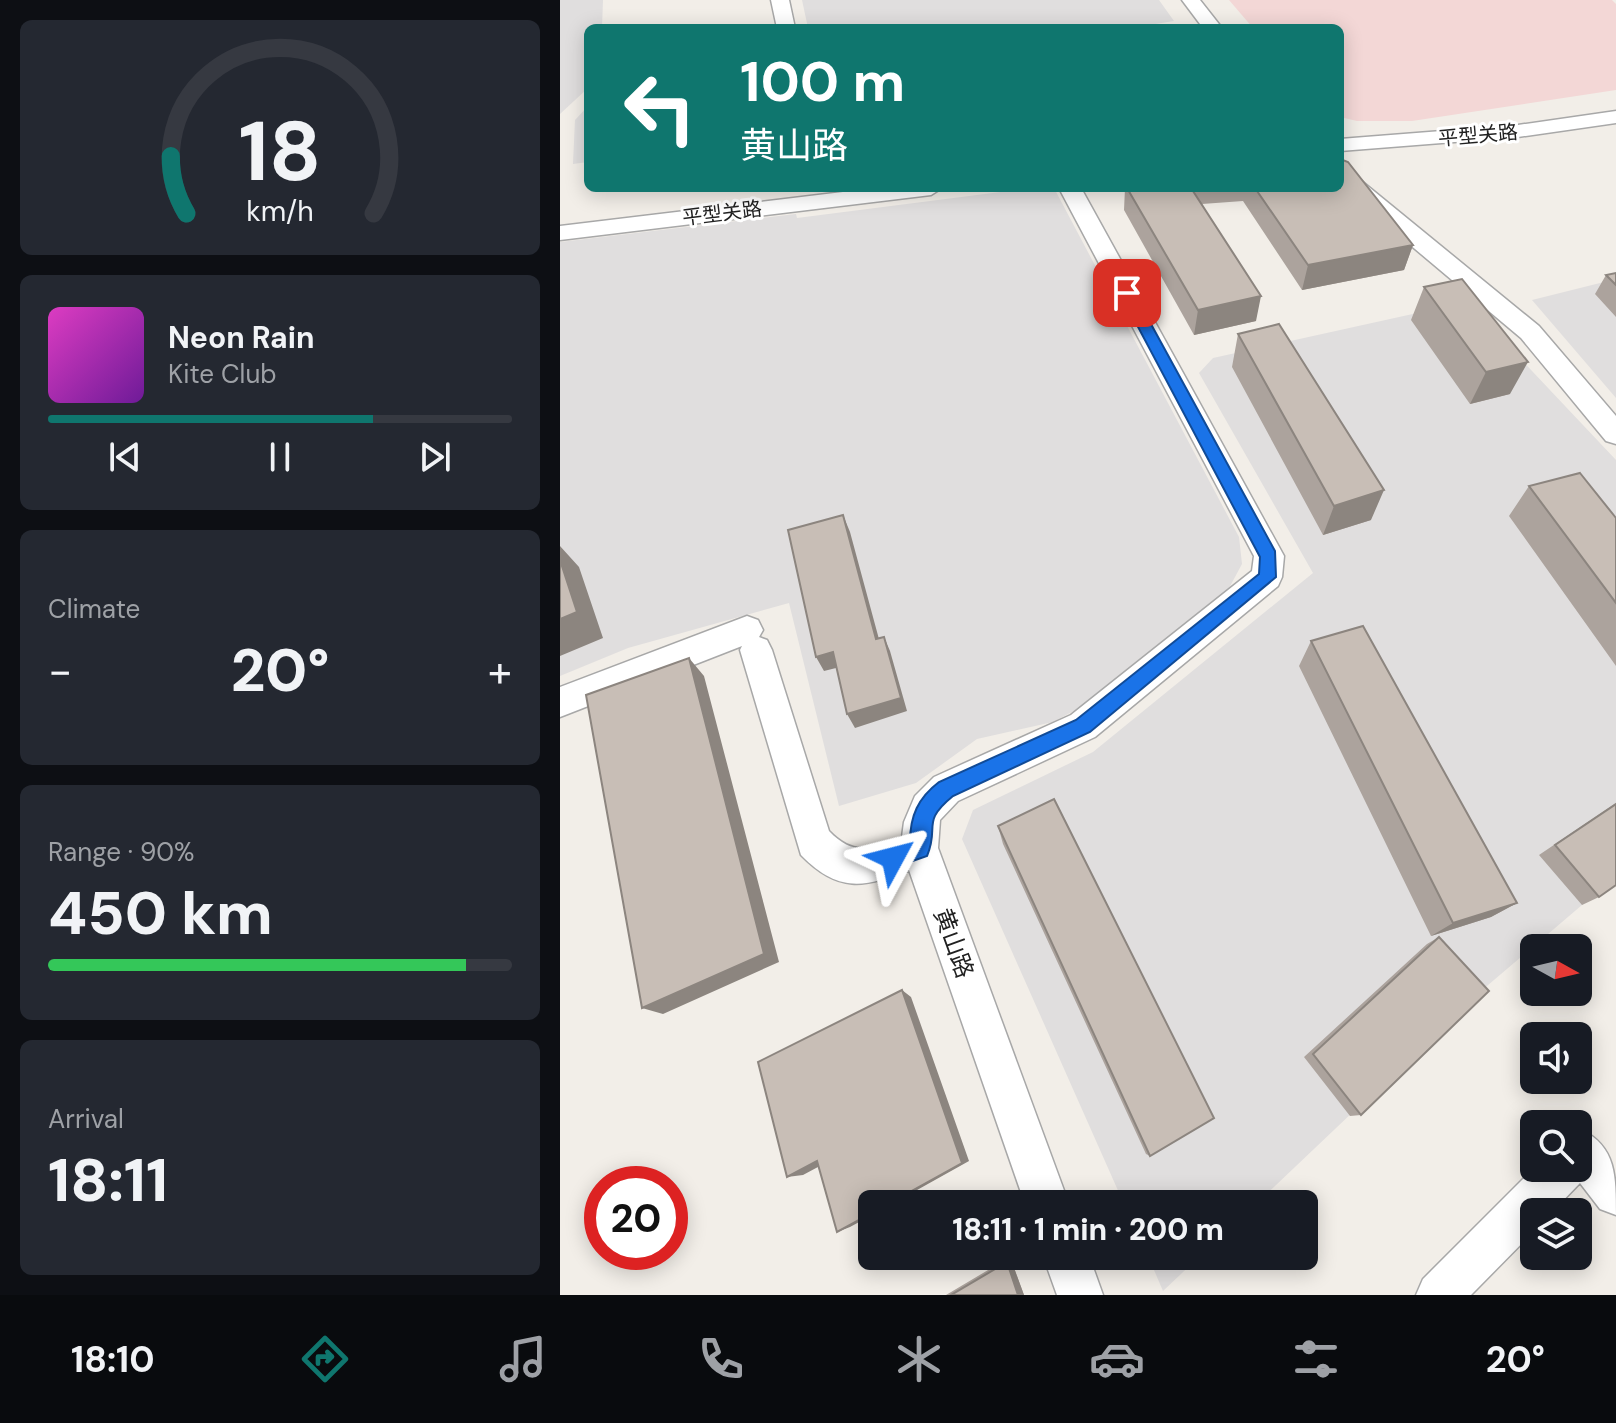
<!DOCTYPE html>
<meta charset="utf-8">
<style>
body{margin:0;font-family:"DM Sans","Noto Sans SC",sans-serif;background:#242831;color:#f1f3f6;height:100vh;display:flex;flex-direction:column;font-size:30px;white-space:nowrap}
*{box-sizing:border-box;margin:0}
p{font-size:26px;color:#9ea1a6}
.icon{flex:none;width:44px;height:44px;fill:none;stroke:currentColor;stroke-width:2;stroke-linecap:round;stroke-linejoin:round}
.map{position:relative;flex:1;overflow:hidden}
.details{display:flex;flex-direction:column;gap:20px;padding:20px;background:#0d0f14;width:560px}
.details>*{flex:none}
.banner{position:absolute;left:24px;top:24px;width:760px;height:168px;border-radius:12px;box-shadow:0 4px 20px #0003;background:#0f766e;color:#fff;overflow:hidden}
.needle{width:52px;rotate:98deg}
.buttons{position:absolute;left:960px;top:934px;display:grid;gap:16px}
.buttons a{display:grid;place-items:center;width:72px;height:72px;border-radius:12px;background:#171b24;box-shadow:0 4px 20px #0003;font-size:40px}
.speed{position:absolute;left:24px;top:1166px;display:flex;gap:16px;font-size:40px;font-weight:700;text-align:center}
.speed>*{display:grid;place-content:center;width:104px;height:104px;border-radius:50%;background:#171b24;box-shadow:0 4px 20px #0003;line-height:1}
.speed .limit{border:12px solid #d22;background:#fff;color:#111}
.pin{position:absolute;display:grid;place-items:center;width:68px;height:68px;color:#fff;margin:-34px;border-radius:16px;box-shadow:0 4px 12px #0006}
.me{position:absolute;width:88px;margin:-44px;rotate:52deg;stroke-linejoin:round;filter:drop-shadow(0 0 6px #0008)}
.turn{display:flex;align-items:center;gap:28px;height:168px;padding:0 24px;font-size:36px}
.turn .icon{width:104px;height:104px;stroke-width:2.5}
.turn b{display:block;font-size:56px;line-height:68px}
.big{font-size:60px;font-weight:800;line-height:1.1}
.details .widget{flex:1;display:flex;flex-direction:column;justify-content:center;gap:12px;min-width:0;padding:0 28px;border-radius:12px;background:#242831}
.details .dial{align-items:center;gap:0}
.dial svg{height:208px;overflow:visible;fill:none;stroke:#363941;stroke-width:7;stroke-linecap:round;text-anchor:middle}
.dial text{fill:#f1f3f6;stroke:none}
.song{display:flex;align-items:center;gap:24px}
.cover{width:96px;height:96px;border-radius:12px;background:linear-gradient(135deg,hsl(310 70% 55%),hsl(280 70% 35%))}
.played{height:8px;border-radius:4px;background:linear-gradient(90deg,#0f766e 70%,#363941 70%)}
.keys{display:flex;justify-content:space-around;direction:ltr}
.heat{display:flex;justify-content:space-between;align-items:center;font-size:44px;direction:ltr}
.charge{height:12px;border-radius:6px;background:linear-gradient(90deg,#34c759 90%,#363941 0)}
.trip{position:absolute;left:298px;top:1190px;width:460px;height:80px;border-radius:12px;background:#171b24;box-shadow:0 4px 20px #0003;font-weight:800;line-height:80px;text-align:center}
.tabs{display:flex;height:128px;justify-content:space-around;align-items:center;background:#090b0e;color:#9ea1a6}
.tabs .icon{width:56px;height:56px}
.tabs .on{color:#0f766e}
.tabs b{font-size:36px;color:#f1f3f6}
main{display:flex;flex:1;min-height:0}
.map>svg:first-child{display:block}
</style>
<main>
<section class="details">
<div class="widget dial"><svg viewBox="0 0 100 80">
<path d="M14 69A42 42 0 1 1 86 69"/>
<path d="M14 69A42 42 0 0 1 8 47" stroke="#0f766e"/>
<text x="50" y="56" font-size="32" font-weight="700">18</text>
<text x="50" y="72" font-size="11">km/h</text>
</svg></div>
<div class="widget">
<div class="song"><i class="cover"></i><div><b>Neon Rain</b><p>Kite Club</p></div></div>
<div class="played"></div>
<div class="keys"><svg class="icon" aria-label="previous" viewBox="0 0 24 24"><path d="M18 5L8 12l10 7zM5 5v14"/></svg><svg class="icon" aria-label="pause" viewBox="0 0 24 24"><path d="M8 5v14M16 5v14"/></svg><svg class="icon" aria-label="next" viewBox="0 0 24 24"><path d="M6 5l10 7-10 7zM19 5v14"/></svg></div>
</div>
<div class="widget"><p>Climate</p>
<div class="heat"><a>−</a><b class="big">20°</b><a>+</a></div>
</div>
<div class="widget"><p>Range · 90%</p><b class="big">450 km</b><div class="charge"></div></div>
<div class="widget"><p>Arrival</p><b class="big">18:11</b></div>
</section>
<div class="map">
<svg width="1056" height="1295" viewBox="0 0 1056 1295">
<rect width="100%" height="100%" fill="#f2eee8"/>
<!-- residential -->
<path fill="#e0dede" d="M 0,0 L 43,0 L 42,28 L 28,28 L 28,88 L 0,114 Z
M 242,0 L 599,0 L 614,21 L 571,28 L 248,28 Z
M 28,106 L 28,162 L 13,164 L 15,120 Z
M 472,188 L 494,188 L 679,537 L 682,564 L 668,590 L 523,706 L 493,722 L 417,739 L 356,783 L 279,806 L 229,603 L 68,648 L 0,676 L 0,242 L 236,214 L 237,218 Z
M 1056,279 L 1056,398 L 972,300 Z
M 907,302 L 1056,460 L 1056,880 L 1022,905 L 914,997 L 696,1204 L 564,1204 L 402,839 L 413,810 L 533,752 L 753,573 L 639,373 L 653,358 Z
M 588,1256 L 640,1256 L 603,1291 Z"/>
<!-- commercial -->
<path fill="#f3d7d6" d="M 669,0 L 1052,0 L 1056,4 L 1056,90 L 852,121 L 797,121 L 780,117 L 780,28 L 693,28 Z"/>
<g fill="none" stroke-linecap="round" stroke-linejoin="round">
<!-- minor casing -->
<g stroke="#a8a8a8" stroke-width="3">
<path id="minor" d="M 211,0 L 229,0 L 235,28 L 217,28 Z
M 622,0 L 640,0 L 662,28 L 643,28 Z
M 1056,111 L 1056,123 L 958,137 L 780,151 L 780,139 L 958,125 Z
M 780,168 L 788,170 L 979,326 L 1056,416 L 1056,444 L 1046,441 L 961,338 L 780,186 Z
M 316,188 L 382,188 L 371,195 L 0,240 L 0,226 Z
M 499,188 L 521,188 L 724,556 L 722,577 L 718,586 L 535,737 L 398,801 L 380,820 L 378,848 L 509,1204 L 465,1204 L 349,870 C 304,888 278,893 241,855 L 180,650 L 182,646 L 0,717 L 0,687 L 187,616 L 198,620 L 203,630 L 199,637 L 207,640 L 212,650 L 269,831 C 294,857 311,849 342,837 L 344,822 L 355,796 L 374,777 L 511,715 L 692,571 L 694,556 Z
M 1022,1130 C 1056,1147 1056,1176 1056,1215 L 1040,1209 L 1020,1183 L 992,1212 L 974,1212 L 974,1231 L 911,1295 L 856,1295 L 863,1279 L 974,1168 L 1018,1168 L 1018,1131 Z
M 483,1256 L 529,1256 L 543,1295 L 497,1295 Z"/>
</g>
<!-- minor -->
<use href="#minor" fill="#fff" fill-rule="evenodd"/>
</g>
<!-- wall -->
<path fill="#aca39d" d="M 565,188 L 780,188 L 853,245 L 844,270 L 742,290 L 683,201 L 642,204 L 696,321 L 634,335 L 564,210 Z
M 1056,273 L 1056,317 L 1035,294 L 1046,275 Z
M 864,287 L 950,394 L 910,404 L 851,320 Z
M 678,334 L 811,520 L 763,535 L 672,367 Z
M 969,486 L 1056,518 L 1056,666 L 949,516 Z
M 751,641 L 957,903 L 931,917 L 871,936 L 739,666 Z
M 1056,803 L 1056,885 L 1039,897 L 1022,905 L 979,855 Z
M 438,826 L 590,1156 L 586,1154 L 443,844 Z
M 879,937 L 801,1115 L 790,1116 L 744,1057 L 867,944 Z
M 450,1257 L 464,1295 L 386,1295 Z"/>
<!-- shaded-wall -->
<path fill="#8c857f" d="M 853,245 L 844,270 L 742,290 L 748,265 Z
M 701,296 L 696,321 L 634,335 L 638,310 Z
M 968,362 L 950,394 L 910,404 L 926,372 Z
M 824,490 L 811,520 L 763,535 L 774,506 Z
M 283,515 L 290,532 L 323,654 L 316,639 Z
M 0,546 L 19,567 L 43,638 L 0,656 Z
M 324,637 L 330,651 L 347,711 L 295,728 L 287,714 Z
M 273,652 L 280,667 L 264,671 L 256,657 Z
M 129,658 L 144,676 L 219,962 L 103,1014 L 82,1008 Z
M 957,903 L 931,917 L 871,936 L 893,923 Z
M 342,990 L 351,997 L 409,1161 L 332,1204 L 328,1204 Z
M 271,1160 L 243,1175 L 227,1177 L 257,1161 Z
M 312,1213 L 312,1215 L 290,1227 L 277,1232 Z
M 450,1257 L 464,1295 L 458,1295 L 447,1262 Z"/>
<!-- building -->
<path fill="#c8beb6" stroke="#8c857f" stroke-width="2" d="M 780,159 L 788,162 L 853,245 L 748,265 L 695,188 L 780,188 Z
M 567,188 L 631,188 L 701,296 L 638,310 Z
M 1056,273 L 1056,285 L 1046,275 Z
M 902,279 L 968,362 L 926,372 L 864,287 Z
M 719,324 L 824,490 L 774,506 L 678,334 Z
M 1020,473 L 1056,518 L 1056,603 L 969,486 Z
M 283,515 L 316,639 L 324,637 L 341,698 L 287,714 L 273,652 L 256,657 L 228,530 Z
M 0,560 L 17,612 L 0,619 Z
M 803,626 L 957,903 L 893,923 L 751,641 Z
M 129,658 L 204,954 L 82,1008 L 26,695 Z
M 494,799 L 654,1118 L 590,1156 L 438,826 Z
M 1056,804 L 1056,885 L 1039,897 L 995,845 Z
M 879,937 L 929,991 L 801,1115 L 753,1054 Z
M 342,990 L 402,1163 L 328,1204 L 312,1204 L 312,1213 L 277,1232 L 257,1161 L 227,1177 L 198,1062 Z
M 447,1262 L 458,1295 L 391,1295 Z"/>
<!-- route -->
<path fill="#1a73e8" stroke="#114b97" stroke-width="2" d="M 567,289 L 574,293 L 715,551 L 716,577 L 530,732 L 393,796 C 360,823 380,826 367,856 L 333,868 L 326,865 L 323,858 L 326,851 L 350,842 C 350,816 358,798 379,782 L 516,720 L 699,574 L 700,557 L 560,293 Z"/>
<g text-anchor="middle" dominant-baseline="central" stroke-width="6" stroke-linejoin="round" paint-order="stroke">
<!-- far-street labels -->
<g font-size="20" fill="#212121" stroke="#fff">
<text transform="translate(918 135) rotate(-5)">平型关路</text>
<text transform="translate(162 213) rotate(-7)">平型关路</text>
</g>
<!-- street labels -->
<g font-size="24" fill="#212121" stroke="#fff">
<text transform="translate(394 943) rotate(70)">黄山路</text>
</g>
</g>
</svg>
<div class="buttons">
<a><svg class="needle" viewBox="-14 -14 28 28"><path d="M0-13l5 13h-10z" fill="#e53935"/><path d="M0 13l5-13h-10z" fill="#9ea1a6"/></svg></a>
<a><svg class="icon" aria-label="sound" viewBox="0 0 24 24"><path d="M4 9h4l5-4v14l-5-4H4zM17 9q2 3 0 6"/></svg></a>
<a><svg class="icon" aria-label="search" viewBox="0 0 24 24"><circle cx="10" cy="10" r="6"/><path d="M15 15l6 6"/></svg></a>
<a><svg class="icon" aria-label="layers" viewBox="0 0 24 24"><path d="M12 4l9 5-9 5-9-5zM3 14l9 5 9-5"/></svg></a>
</div>
<div class="speed"><div class="limit">20</div></div>
<div class="pin" style="left:567px;top:293px;background:#d93025"><svg class="icon" aria-label="arrive" viewBox="0 0 24 24"><path d="M6 21V4h12l-3 4 3 4H6"/></svg></div>
<svg class="me" style="left:333px;top:858px" viewBox="-20 -20 40 40"><path d="M0-17L14 15 0 8-14 15z" fill="#1a73e8" stroke="#fff" stroke-width="4"/></svg>
<div class="trip">18:11 · 1 min · 200 m</div>
<div class="banner">
<div class="turn"><svg class="icon" aria-label="left" viewBox="0 0 24 24"><path d="M17 20v-9H6M10 6l-5 5 5 5"/></svg><div><b>100 m</b>黄山路</div></div>
</div>
</div>
</main>
<nav class="tabs">
<b>18:10</b>
<svg class="icon on" aria-label="directions" viewBox="0 0 24 24"><path d="M12 3l9 9-9 9-9-9zM9 14v-3h6M13 9l2 2-2 2"/></svg>
<svg class="icon" aria-label="music" viewBox="0 0 24 24"><path d="M9 18V5l10-2v13"/><circle cx="6" cy="18" r="3"/><circle cx="16" cy="16" r="3"/></svg>
<svg class="icon" aria-label="phone" viewBox="0 0 24 24"><path d="M5 4h4l2 5-3 2q2 4 5 5l2-3 5 2v4C11 20 4 13 5 4z"/></svg>
<svg class="icon" aria-label="climate" viewBox="0 0 24 24"><path d="M12 3v18M4 7l16 10M4 17L20 7"/></svg>
<svg class="icon" aria-label="car" viewBox="0 0 24 24"><path d="M5 17H2v-5l4-1 3-4h7l3 4 3 1v5h-3M9 17h6M6 11h13"/><circle cx="7" cy="17" r="2"/><circle cx="17" cy="17" r="2"/></svg>
<svg class="icon" aria-label="filters" viewBox="0 0 24 24"><path d="M4 7h16M4 17h16"/><circle cx="9" cy="7" r="2"/><circle cx="15" cy="17" r="2"/></svg>
<b>20°</b>
</nav>
